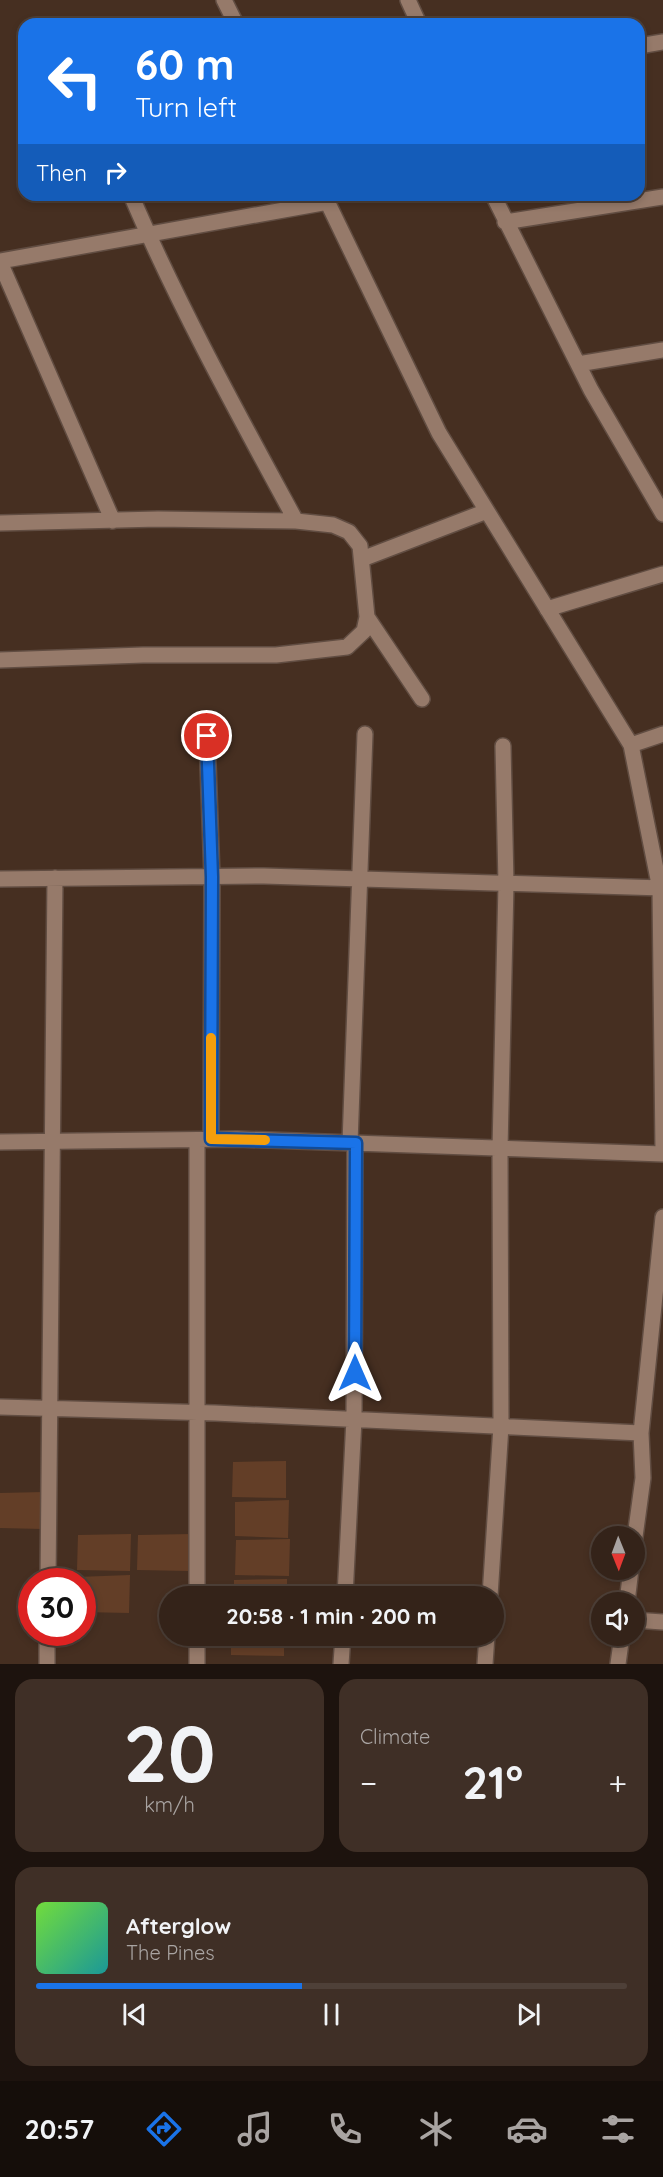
<!DOCTYPE html>
<meta charset="utf-8">
<style>
body{margin:0;font-family:Quicksand,sans-serif;background:#3f2f26;color:#f1f3f6;height:100vh;display:flex;flex-direction:column;font-size:22px;white-space:nowrap}
*{box-sizing:border-box;margin:0}
p{font-size:20px;color:#a9a4a2}
.icon{flex:none;width:33px;height:33px;fill:none;stroke:currentColor;stroke-width:2;stroke-linecap:round;stroke-linejoin:round}
.map{position:relative;height:1664px;overflow:hidden}
.sheet{display:flex;flex-direction:column;gap:15px;padding:15px;background:#1d130e;flex:1}
.sheet>*{flex:none}
.guide{position:absolute;left:18px;top:18px;width:627px;height:183px;border-radius:18px;box-shadow:0 3px 9px #0003,0 0 0 2px #4e4038;background:#1a73e8;color:#fff;overflow:hidden}
.needle{width:39px;rotate:179deg}
.buttons{position:absolute;left:591px;top:1526px;display:grid;gap:12px}
.buttons a{display:grid;place-items:center;width:54px;height:54px;border-radius:50%;background:#342319;box-shadow:0 3px 9px #0003,0 0 0 2px #4e4038;font-size:30px}
.speed{position:absolute;left:18px;top:1568px;display:flex;gap:12px;font-size:30px;font-weight:700;text-align:center}
.speed>*{display:grid;place-content:center;width:78px;height:78px;border-radius:50%;background:#342319;box-shadow:0 3px 9px #0003,0 0 0 2px #4e4038;line-height:1}
.speed .limit{border:9px solid #d22;background:#fff;color:#111}
.pin{position:absolute;display:grid;place-items:center;width:51px;height:51px;color:#fff;margin:-26px;border:3px solid #fff;border-radius:50%;box-shadow:0 2px 6px #0007}
.me{position:absolute;width:66px;margin:-33px;rotate:0deg;stroke-linejoin:round;filter:drop-shadow(0 0 4px #0008)}
.turn{display:flex;align-items:center;gap:21px;height:126px;padding:0 18px;font-size:27px}
.turn .icon{width:78px;height:78px;stroke-width:2.5}
.turn b{display:block;font-size:42px;line-height:51px}
.then{display:flex;align-items:center;height:57px;padding:0 18px;background:#0003;gap:12px;font-size:22px}
.big{font-size:45px;font-weight:700;line-height:1.1}
.sheet .card{flex:1;display:flex;flex-direction:column;justify-content:center;gap:9px;min-width:0;padding:0 21px;border-radius:18px;background:#3f2f26}
.sheet .dial{align-items:center;gap:0}
.dial b{font-size:78px;line-height:1}
.song{display:flex;align-items:center;gap:18px}
.cover{width:72px;height:72px;border-radius:9px;background:linear-gradient(135deg,hsl(100 70% 55%),hsl(180 70% 35%))}
.played{height:6px;border-radius:3px;background:linear-gradient(90deg,#1a73e8 45%,#4e4038 45%)}
.keys{display:flex;justify-content:space-around;direction:ltr}
.heat{display:flex;justify-content:space-between;align-items:center;font-size:33px;direction:ltr}
.sheet .tiles{flex:1;display:grid;gap:15px;grid-template-columns:1fr 1fr}
.card:last-child{grid-column:span 2}
.trip{position:absolute;left:159px;top:1586px;width:345px;height:60px;border-radius:30px;background:#342319;box-shadow:0 3px 9px #0003,0 0 0 2px #4e4038;font-weight:700;line-height:60px;text-align:center}
.dock{display:flex;height:96px;justify-content:space-around;align-items:center;background:#150e0a;color:#a9a4a2}
.dock .icon{width:42px;height:42px}
.dock .selected{color:#1a73e8}
.dock b{font-size:27px;color:#f1f3f6}
.map>svg:first-child{display:block}
</style>
<div class="map">
<svg width="663" height="1664" viewBox="0 0 663 1664">
<rect width="100%" height="100%" fill="#462f21"/>
<!-- building -->
<path fill="#633e27" d="M 286,1461 L 286,1498 L 232,1497 L 233,1462 Z
M 44,1492 L 43,1529 L 0,1528 L 0,1493 Z
M 289,1500 L 288,1538 L 235,1536 L 235,1502 Z
M 131,1534 L 130,1571 L 77,1570 L 78,1535 Z
M 191,1534 L 190,1571 L 137,1570 L 138,1535 Z
M 290,1539 L 289,1576 L 235,1575 L 236,1540 Z
M 130,1575 L 129,1613 L 82,1612 L 82,1581 L 77,1581 L 77,1577 Z
M 287,1579 L 287,1596 L 234,1596 L 234,1580 Z
M 231,1635 L 284,1635 L 284,1656 L 231,1655 Z"/>
<g fill="none" stroke-linecap="round" stroke-linejoin="round">
<!-- street casing -->
<g stroke="#614d42" stroke-width="18">
<path id="street" d="M 224,0 L 236,24
M 408,0 L 419,24
M 639,46 L 663,42
M 324,195 L 439,433 L 631,745 L 660,889 L 663,1150
M 493,195 L 591,390 L 663,514
M 505,222 L 663,197
M 0,261 L 328,202
M 0,262 L 113,521
M 578,364 L 663,350
M 0,523 L 158,519 L 296,521
M 362,559 L 487,511
M 547,609 L 663,574
M 367,617 L 422,699
M 0,660 L 143,655 L 276,655 L 347,647 L 364,631 L 367,617 L 360,546 L 349,532 L 333,525 L 296,521 C 238,414 179,307 131,195
M 207,736 L 212,877 L 211,1139
M 631,745 L 663,734
M 0,879 L 264,876 L 663,888
M 0,1142 L 237,1139 L 663,1154
M 350,1143 L 365,734
M 0,1407 L 215,1413 L 641,1433
M 634,1544 L 643,1478 L 641,1433 L 663,1217
M 48,1581 L 55,878
M 197,1596 L 197,1140
M 345,1596 L 354,1419 L 355,1143
M 490,1596 L 501,1426 L 500,1149 L 506,884 L 503,746
M 627,1602 L 631,1569
M 634,1620 L 663,1622
M 47,1664 L 47,1632
M 197,1664 L 197,1635
M 341,1664 L 343,1635
M 485,1664 L 487,1635
M 618,1664 L 622,1635"/>
</g>
<!-- street -->
<use href="#street" stroke="#967a6a" stroke-width="15"/>
</g>
<g fill="none" stroke-linecap="round" stroke-linejoin="round">
<!-- route casing -->
<g stroke="#114b97" stroke-width="15">
<path id="route" d="M 207,736 L 212,877 L 211,1139 L 356,1143 L 355,1373"/>
</g>
<!-- route -->
<use href="#route" stroke="#1a73e8" stroke-width="10"/>
<!-- slow -->
<path stroke="#f59e0b" stroke-width="10" d="M 211,1038 L 211,1139 L 265,1140"/>
</g>
</svg>
<div class="buttons">
<a><svg class="needle" viewBox="-14 -14 28 28"><path d="M0-13l5 13h-10z" fill="#e53935"/><path d="M0 13l5-13h-10z" fill="#a9a4a2"/></svg></a>
<a><svg class="icon" aria-label="sound" viewBox="0 0 24 24"><path d="M4 9h4l5-4v14l-5-4H4zM17 9q2 3 0 6"/></svg></a>
</div>
<div class="speed"><div class="limit">30</div></div>
<div class="pin" style="left:207px;top:736px;background:#d93025"><svg class="icon" aria-label="arrive" viewBox="0 0 24 24"><path d="M6 21V4h12l-3 4 3 4H6"/></svg></div>
<svg class="me" style="left:355px;top:1373px" viewBox="-20 -20 40 40"><path d="M0-17L14 15 0 8-14 15z" fill="#1a73e8" stroke="#fff" stroke-width="4"/></svg>
<div class="trip">20:58 · 1 min · 200 m</div>
<div class="guide">
<div class="turn"><svg class="icon" aria-label="left" viewBox="0 0 24 24"><path d="M17 20v-9H6M10 6l-5 5 5 5"/></svg><div><b>60 m</b>Turn left</div></div>
<div class="then">Then<svg class="icon" aria-label="right" viewBox="0 0 24 24"><path d="M7 20v-9h11M14 6l5 5-5 5"/></svg></div>
</div>
</div>
<section class="sheet">
<div class="tiles">
<div class="card dial"><b>20</b><p>km/h</p></div>
<div class="card"><p>Climate</p>
<div class="heat"><a>−</a><b class="big">21°</b><a>+</a></div>
</div>
<div class="card">
<div class="song"><i class="cover"></i><div><b>Afterglow</b><p>The Pines</p></div></div>
<div class="played"></div>
<div class="keys"><svg class="icon" aria-label="previous" viewBox="0 0 24 24"><path d="M18 5L8 12l10 7zM5 5v14"/></svg><svg class="icon" aria-label="pause" viewBox="0 0 24 24"><path d="M8 5v14M16 5v14"/></svg><svg class="icon" aria-label="next" viewBox="0 0 24 24"><path d="M6 5l10 7-10 7zM19 5v14"/></svg></div>
</div>
</div>
</section>
<nav class="dock">
<b>20:57</b>
<svg class="icon selected" aria-label="directions" viewBox="0 0 24 24"><path d="M12 3l9 9-9 9-9-9zM9 14v-3h6M13 9l2 2-2 2"/></svg>
<svg class="icon" aria-label="music" viewBox="0 0 24 24"><path d="M9 18V5l10-2v13"/><circle cx="6" cy="18" r="3"/><circle cx="16" cy="16" r="3"/></svg>
<svg class="icon" aria-label="phone" viewBox="0 0 24 24"><path d="M5 4h4l2 5-3 2q2 4 5 5l2-3 5 2v4C11 20 4 13 5 4z"/></svg>
<svg class="icon" aria-label="climate" viewBox="0 0 24 24"><path d="M12 3v18M4 7l16 10M4 17L20 7"/></svg>
<svg class="icon" aria-label="car" viewBox="0 0 24 24"><path d="M5 17H2v-5l4-1 3-4h7l3 4 3 1v5h-3M9 17h6M6 11h13"/><circle cx="7" cy="17" r="2"/><circle cx="17" cy="17" r="2"/></svg>
<svg class="icon" aria-label="filters" viewBox="0 0 24 24"><path d="M4 7h16M4 17h16"/><circle cx="9" cy="7" r="2"/><circle cx="15" cy="17" r="2"/></svg>
</nav>
